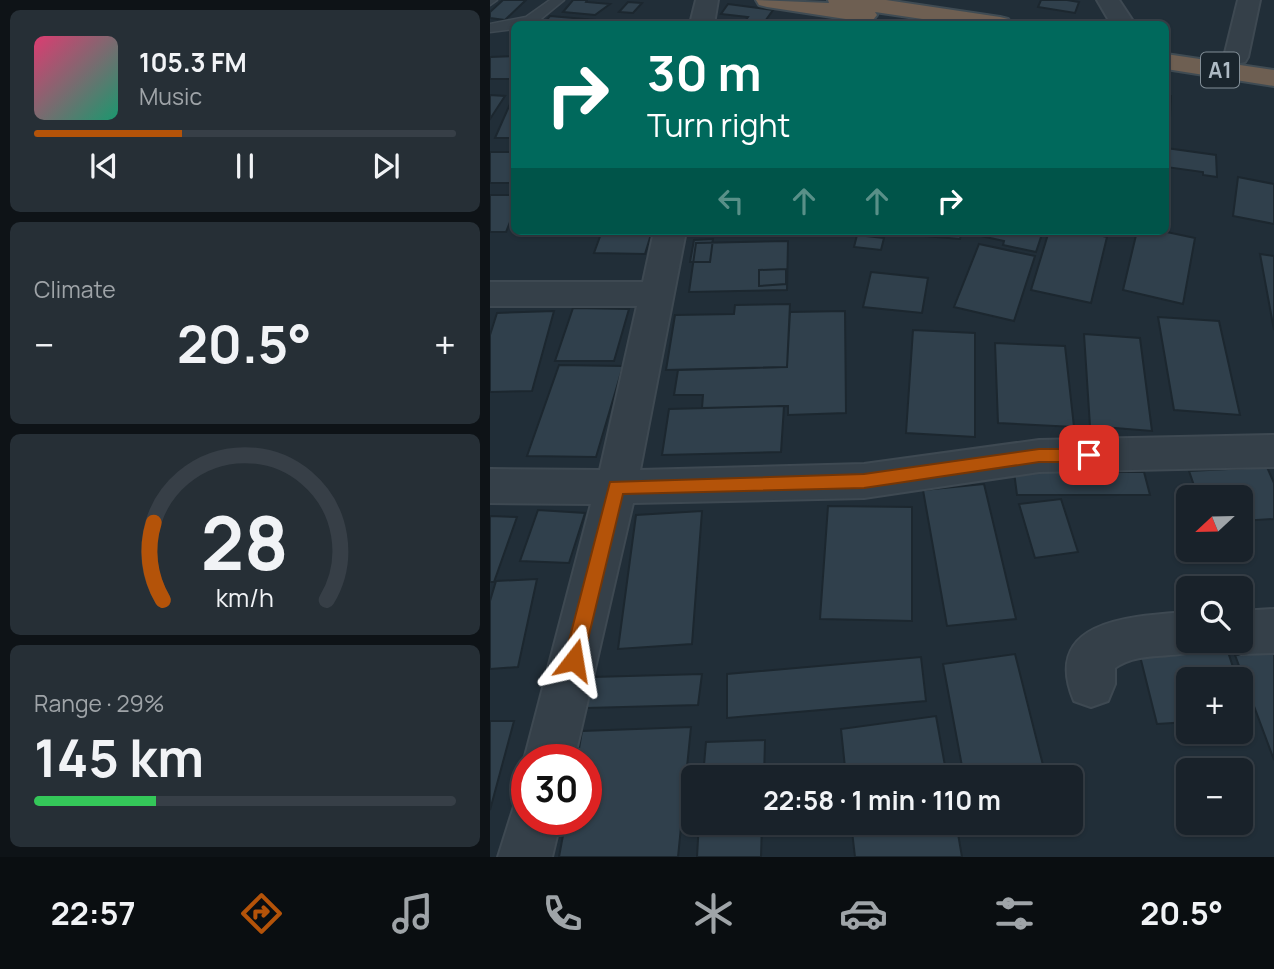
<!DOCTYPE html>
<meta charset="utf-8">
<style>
body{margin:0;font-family:Manrope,sans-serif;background:#262f36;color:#f1f3f6;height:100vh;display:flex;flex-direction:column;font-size:26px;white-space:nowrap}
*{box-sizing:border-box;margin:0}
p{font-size:23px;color:#9fa4a8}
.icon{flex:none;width:38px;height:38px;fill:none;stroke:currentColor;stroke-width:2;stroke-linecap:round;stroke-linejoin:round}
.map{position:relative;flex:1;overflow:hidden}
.details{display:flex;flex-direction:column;gap:10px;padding:10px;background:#0e1317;width:490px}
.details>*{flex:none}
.banner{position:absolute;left:21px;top:21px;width:658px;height:214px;border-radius:10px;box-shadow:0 2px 5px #0004,0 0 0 2px #373f47;background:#00695c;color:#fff;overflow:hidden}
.needle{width:46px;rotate:248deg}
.tools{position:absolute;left:686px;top:485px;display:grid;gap:14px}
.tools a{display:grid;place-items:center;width:77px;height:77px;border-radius:10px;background:#19222a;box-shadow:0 2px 5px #0004,0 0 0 2px #373f47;font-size:35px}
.speed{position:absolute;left:21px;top:744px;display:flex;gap:14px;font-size:35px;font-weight:700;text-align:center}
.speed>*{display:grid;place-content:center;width:91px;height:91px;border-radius:50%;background:#19222a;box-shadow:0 2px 5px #0004,0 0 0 2px #373f47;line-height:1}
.speed .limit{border:10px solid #d22;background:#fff;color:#111}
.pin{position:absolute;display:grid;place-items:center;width:60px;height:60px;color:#fff;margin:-30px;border-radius:14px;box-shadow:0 4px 10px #0006}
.me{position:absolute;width:77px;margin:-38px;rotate:14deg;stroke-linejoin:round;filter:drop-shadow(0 0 5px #0008)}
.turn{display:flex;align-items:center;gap:24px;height:147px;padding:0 21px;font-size:32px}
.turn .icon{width:91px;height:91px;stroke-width:2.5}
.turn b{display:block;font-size:49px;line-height:60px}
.lanes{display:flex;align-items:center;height:66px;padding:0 21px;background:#0003;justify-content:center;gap:35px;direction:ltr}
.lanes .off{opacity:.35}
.big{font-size:52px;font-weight:700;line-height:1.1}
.details .card{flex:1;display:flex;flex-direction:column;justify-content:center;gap:10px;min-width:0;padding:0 24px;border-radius:10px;background:#262f36}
.details .dial{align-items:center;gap:0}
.dial svg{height:182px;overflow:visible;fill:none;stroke:#373f47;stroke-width:7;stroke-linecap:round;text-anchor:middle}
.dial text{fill:#f1f3f6;stroke:none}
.song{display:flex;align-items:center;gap:21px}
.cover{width:84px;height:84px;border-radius:10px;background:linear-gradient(135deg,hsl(340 70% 55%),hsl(160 70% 35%))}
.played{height:7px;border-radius:4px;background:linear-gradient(90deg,#b45309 35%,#373f47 35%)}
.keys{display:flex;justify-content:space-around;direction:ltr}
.heat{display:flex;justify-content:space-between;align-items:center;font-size:38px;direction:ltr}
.charge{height:10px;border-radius:5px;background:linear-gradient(90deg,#34c759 29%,#373f47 0)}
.trip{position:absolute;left:191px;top:765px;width:402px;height:70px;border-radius:10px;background:#19222a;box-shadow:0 2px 5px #0004,0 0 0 2px #373f47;font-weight:700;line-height:70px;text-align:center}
.tab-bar{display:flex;height:112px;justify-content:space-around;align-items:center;background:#0a0e11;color:#9fa4a8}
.tab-bar .icon{width:49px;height:49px}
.tab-bar .current{color:#b45309}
.tab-bar b{font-size:32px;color:#f1f3f6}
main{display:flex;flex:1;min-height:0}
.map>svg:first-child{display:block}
</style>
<main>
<section class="details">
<div class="card">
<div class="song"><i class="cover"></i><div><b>105.3 FM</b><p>Music</p></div></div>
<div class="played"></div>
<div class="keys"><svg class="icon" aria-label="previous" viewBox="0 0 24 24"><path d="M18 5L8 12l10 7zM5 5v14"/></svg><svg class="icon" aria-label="pause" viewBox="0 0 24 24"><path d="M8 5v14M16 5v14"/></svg><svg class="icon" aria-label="next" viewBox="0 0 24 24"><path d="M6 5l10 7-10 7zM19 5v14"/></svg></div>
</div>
<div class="card"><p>Climate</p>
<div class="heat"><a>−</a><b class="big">20.5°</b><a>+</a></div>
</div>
<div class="card dial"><svg viewBox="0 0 100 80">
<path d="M14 69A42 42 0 1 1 86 69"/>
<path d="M14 69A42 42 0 0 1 10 35" stroke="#b45309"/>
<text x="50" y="56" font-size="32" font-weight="700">28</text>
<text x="50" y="72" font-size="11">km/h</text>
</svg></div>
<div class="card"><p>Range · 29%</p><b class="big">145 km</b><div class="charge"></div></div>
</section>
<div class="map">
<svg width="784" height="857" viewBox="0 0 784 857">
<rect width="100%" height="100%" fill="#212e38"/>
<!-- building -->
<path fill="#30404c" stroke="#1c272f" stroke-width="2" d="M 13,0 L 36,0 L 15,20 L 0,18 L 0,12 Z
M 83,0 L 97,0 L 96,2 L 120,4 L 105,15 L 73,12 Z
M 551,0 L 577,0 L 589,2 L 585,13 L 548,7 Z
M 138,2 L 152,3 L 143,13 L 129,12 Z
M 238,4 L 283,10 L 273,24 L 253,24 L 258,17 L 231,14 Z
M 60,16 L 130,22 L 128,24 L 53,24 Z
M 24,56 L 22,79 L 0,79 L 0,57 Z
M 0,95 L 15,96 L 0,119 Z
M 24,95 L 24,138 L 5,138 Z
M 676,95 L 681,96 L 680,117 L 676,117 Z
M 676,148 L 726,155 L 727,177 L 713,175 L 713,172 L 676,167 Z
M 0,152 L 24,152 L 24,183 L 0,183 Z
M 748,177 L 784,184 L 784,224 L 743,216 Z
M 0,195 L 24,195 L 24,212 L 16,232 L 0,232 Z
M 112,231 L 162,231 L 155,254 L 104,253 Z
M 425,231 L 472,231 L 470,239 L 424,235 Z
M 493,231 L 553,231 L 546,252 L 513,245 L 514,241 L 491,236 Z
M 559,231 L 591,231 L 617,237 L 601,303 L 541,290 Z
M 647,231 L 672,231 L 705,238 L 693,304 L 633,290 Z
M 367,235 L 394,238 L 391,250 L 364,247 Z
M 223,239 L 220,262 L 200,262 L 204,240 Z
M 298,241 L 297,290 L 199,292 L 206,243 Z
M 489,244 L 545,256 L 524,321 L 464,307 Z
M 770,254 L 784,256 L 784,330 Z
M 296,269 L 296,284 L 269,286 L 269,270 Z
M 381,272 L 438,278 L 432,313 L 373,307 Z
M 300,304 L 297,367 L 176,370 L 185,315 L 244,314 L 245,305 Z
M 83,308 L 139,309 L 124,361 L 65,361 Z
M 64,311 L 42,391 L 0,392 L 0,335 L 7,313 Z
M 355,311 L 356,413 L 298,415 L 298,406 L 212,408 L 213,395 L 184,395 L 188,370 L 297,367 L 300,312 Z
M 668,317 L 729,321 L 750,415 L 684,410 Z
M 423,330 L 485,333 L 485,437 L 416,433 Z
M 594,334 L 650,338 L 662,431 L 600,426 Z
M 505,343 L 575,346 L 584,427 L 508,423 Z
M 69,365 L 133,366 L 106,457 L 37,456 Z
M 294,406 L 291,452 L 172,455 L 179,409 Z
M 777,467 L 784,483 L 784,519 L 751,521 L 751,497 L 708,497 L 699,471 Z
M 524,472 L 654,472 L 660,495 L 527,495 Z
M 494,484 L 526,619 L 457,626 L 433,490 Z
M 571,499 L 588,552 L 545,558 L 529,504 Z
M 338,506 L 422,507 L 422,621 L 330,619 Z
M 48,510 L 95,513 L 79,563 L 30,561 Z
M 212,511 L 202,644 L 128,649 L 146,515 Z
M 0,516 L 27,517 L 4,582 L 0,582 Z
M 47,579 L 28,667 L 0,669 L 0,601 L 6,581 Z
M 737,649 L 747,679 L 698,679 L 698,722 L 667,724 L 649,652 Z
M 784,652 L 784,760 L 745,655 Z
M 525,654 L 556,777 L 474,777 L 453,664 Z
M 431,657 L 436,701 L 237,718 L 237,674 Z
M 212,674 L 208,705 L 96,708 L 102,677 Z
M 751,691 L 760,720 L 751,720 Z
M 446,716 L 457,777 L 356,777 L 351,729 Z
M 0,721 L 24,721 L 0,810 Z
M 201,727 L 188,857 L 69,857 L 76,819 L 96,819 L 96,760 L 87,760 L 92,731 Z
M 275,740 L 274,777 L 213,777 L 216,742 Z
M 209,822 L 272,822 L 271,857 L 207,857 Z
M 361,822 L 466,822 L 472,857 L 365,857 Z"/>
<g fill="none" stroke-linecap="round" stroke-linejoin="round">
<!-- lane casing -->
<g stroke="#3e4952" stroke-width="3">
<path id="lane" d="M 0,0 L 7,0 L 0,5 Z
M 60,0 L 74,0 L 46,23 L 24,24 L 24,29 L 0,32 L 0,24 L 36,17 Z"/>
</g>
<!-- street casing -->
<g stroke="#3e4952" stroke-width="4">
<path id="street" d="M 206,0 L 228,0 L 224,24 L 200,24 Z
M 607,0 L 629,0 L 645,24 L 621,24 Z
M 748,0 L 770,0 L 758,57 L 755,62 L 746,64 L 737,62 L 734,57 Z
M 164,231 L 196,231 L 150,470 L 374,464 L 549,440 L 784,435 L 784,467 L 549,472 L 374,498 L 143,503 L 84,760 L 37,760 L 37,767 L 34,760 L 101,504 L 0,503 L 0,469 L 110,470 L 147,306 L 0,306 L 0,282 L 153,282 Z
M 784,609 L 784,653 L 751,654 L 735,647 L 732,640 L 751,640 L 751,611 Z
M 698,612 L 698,640 L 718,640 L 714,649 C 686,660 650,650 625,668 L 625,684 L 618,701 L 601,707 L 584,701 C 550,619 643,616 698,612 Z
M 37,796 L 37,819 L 71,819 L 62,857 L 8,857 L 26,800 Z"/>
</g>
<!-- highway casing -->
<g stroke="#3f4b53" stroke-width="4">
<path id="highway" d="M 266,0 L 339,3 L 338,0 L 396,0 L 510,17 L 518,19 L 522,24 L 466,24 L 385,12 L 387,15 L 383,20 L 375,22 L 277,7 L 269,5 Z
M 676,54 L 784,70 L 784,86 L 676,69 Z"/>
</g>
<!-- lane -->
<use href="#lane" fill="#354049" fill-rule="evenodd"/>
<!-- street -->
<use href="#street" fill="#354049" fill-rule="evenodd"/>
<!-- highway -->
<use href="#highway" fill="#6e5f52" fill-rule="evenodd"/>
</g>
<!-- route -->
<path fill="#b45309" stroke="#753606" stroke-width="2" d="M 549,449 L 599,449 L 605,451 L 607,455 L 605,460 L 599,462 L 549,462 L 374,488 L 133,494 L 93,660 L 91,667 L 84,670 L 77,667 L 74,660 L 120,482 L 374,474 Z"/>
<g text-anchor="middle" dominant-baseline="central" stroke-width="7" stroke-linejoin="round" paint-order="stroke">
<!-- shield labels -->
<rect fill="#1a252d" stroke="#828e97" stroke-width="2" x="711" y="52.5" width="38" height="35" rx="5"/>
<g font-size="21" font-weight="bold" fill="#afbbc5">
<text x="730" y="70">A1</text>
</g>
</g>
</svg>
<div class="tools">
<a><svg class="needle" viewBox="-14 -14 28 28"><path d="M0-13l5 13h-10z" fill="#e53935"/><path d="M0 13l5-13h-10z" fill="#9fa4a8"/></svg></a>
<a><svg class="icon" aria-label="search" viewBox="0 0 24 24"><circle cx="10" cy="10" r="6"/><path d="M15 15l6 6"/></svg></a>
<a>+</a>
<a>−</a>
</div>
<div class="speed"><div class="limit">30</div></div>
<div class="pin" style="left:599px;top:455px;background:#d93025"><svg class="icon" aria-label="arrive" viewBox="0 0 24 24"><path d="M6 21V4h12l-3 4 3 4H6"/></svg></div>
<svg class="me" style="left:84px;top:660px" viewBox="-20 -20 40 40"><path d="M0-17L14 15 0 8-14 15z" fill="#b45309" stroke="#fff" stroke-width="4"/></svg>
<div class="trip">22:58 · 1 min · 110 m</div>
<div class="banner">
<div class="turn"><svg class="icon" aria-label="right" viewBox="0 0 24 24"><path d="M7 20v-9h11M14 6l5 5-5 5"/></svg><div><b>30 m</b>Turn right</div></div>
<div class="lanes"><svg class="icon off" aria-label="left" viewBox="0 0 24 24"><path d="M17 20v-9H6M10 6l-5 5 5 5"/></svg><svg class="icon off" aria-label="ahead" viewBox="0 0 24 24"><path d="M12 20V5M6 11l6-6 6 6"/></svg><svg class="icon off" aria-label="ahead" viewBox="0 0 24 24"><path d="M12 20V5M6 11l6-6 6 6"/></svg><svg class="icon" aria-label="right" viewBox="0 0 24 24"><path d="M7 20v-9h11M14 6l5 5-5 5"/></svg></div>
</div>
</div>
</main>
<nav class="tab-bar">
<b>22:57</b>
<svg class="icon current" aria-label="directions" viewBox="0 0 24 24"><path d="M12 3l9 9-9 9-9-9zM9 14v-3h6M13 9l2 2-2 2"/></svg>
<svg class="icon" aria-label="music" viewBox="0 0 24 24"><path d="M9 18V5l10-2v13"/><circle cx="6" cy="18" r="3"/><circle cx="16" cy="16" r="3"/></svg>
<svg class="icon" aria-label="phone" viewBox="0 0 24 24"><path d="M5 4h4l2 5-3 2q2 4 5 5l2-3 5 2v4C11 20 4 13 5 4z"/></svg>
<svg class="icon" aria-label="climate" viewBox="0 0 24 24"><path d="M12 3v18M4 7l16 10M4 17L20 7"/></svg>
<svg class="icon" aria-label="car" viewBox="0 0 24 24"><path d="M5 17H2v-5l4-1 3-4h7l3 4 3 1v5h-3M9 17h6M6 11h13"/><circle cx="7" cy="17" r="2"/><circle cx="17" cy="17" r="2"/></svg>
<svg class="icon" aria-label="filters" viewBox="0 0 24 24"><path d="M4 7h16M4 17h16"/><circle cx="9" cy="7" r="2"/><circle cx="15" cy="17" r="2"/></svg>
<b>20.5°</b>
</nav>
